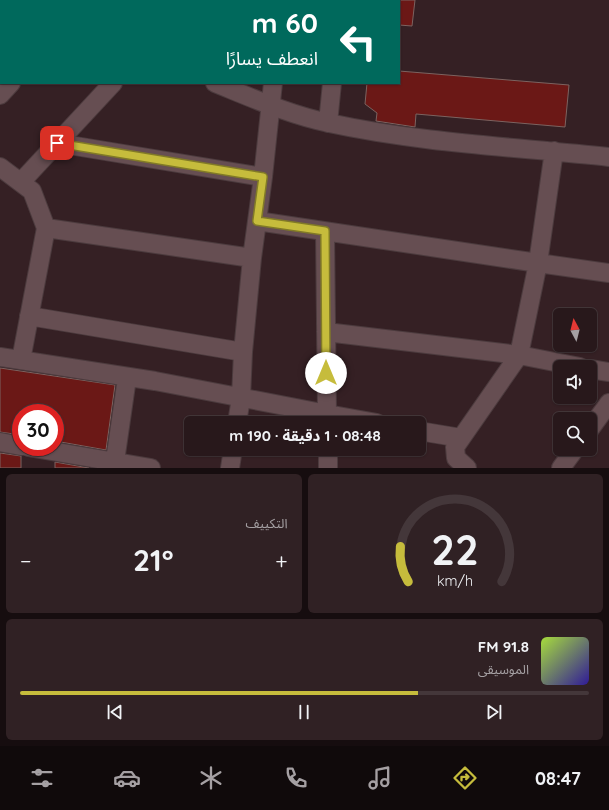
<!DOCTYPE html>
<html lang="ar">
<meta charset="utf-8">
<style>
body{margin:0;font-family:Quicksand,"Noto Sans Arabic",sans-serif;background:#302124;color:#f1f3f6;direction:rtl;height:100vh;display:flex;flex-direction:column;font-size:15px;white-space:nowrap}
*{box-sizing:border-box;margin:0}
p{font-size:13px;color:#a5a0a3}
.icon{flex:none;width:22px;height:22px;fill:none;stroke:currentColor;stroke-width:2;stroke-linecap:round;stroke-linejoin:round}
.map{position:relative;height:468px;overflow:hidden;direction:ltr}
.details{display:flex;flex-direction:column;gap:6px;padding:6px;background:#160d0f;flex:1}
.details>*{flex:none}
.top-card{position:absolute;left:0px;top:0px;width:400px;height:84px;box-shadow:0 1px 3px #0004,0 0 0 1px #44373a;direction:rtl;background:#00695c;color:#fff;overflow:hidden}
.needle{width:26px;rotate:353deg}
.fabs{position:absolute;left:553px;top:308px;display:grid;gap:8px}
.fabs a{display:grid;place-items:center;width:44px;height:44px;border-radius:6px;background:#28181b;box-shadow:0 1px 3px #0004,0 0 0 1px #44373a;font-size:20px}
.speed{position:absolute;left:12px;top:404px;display:flex;gap:8px;font-size:20px;font-weight:700;text-align:center}
.speed>*{display:grid;place-content:center;width:52px;height:52px;border-radius:50%;background:#28181b;box-shadow:0 1px 3px #0004,0 0 0 1px #44373a;line-height:1}
.speed .limit{border:6px solid #d22;background:#fff;color:#111}
.pin{position:absolute;display:grid;place-items:center;width:34px;height:34px;color:#fff;margin:-17px;border-radius:8px;box-shadow:0 2px 6px #0006}
.me{position:absolute;width:44px;margin:-22px;rotate:0deg;stroke-linejoin:round;filter:drop-shadow(0 0 3px #0008)}
.turn{display:flex;align-items:center;gap:14px;height:84px;padding:0 16px;font-size:18px}
.turn .icon{width:52px;height:52px;stroke-width:2.5}
.turn b{display:block;font-size:28px;line-height:34px}
.big{font-size:30px;font-weight:700;line-height:1.1}
.details .card{flex:1;display:flex;flex-direction:column;justify-content:center;gap:6px;min-width:0;padding:0 14px;border-radius:6px;background:#302124}
.details .dial{align-items:center;gap:0}
.dial svg{height:104px;overflow:visible;fill:none;stroke:#44373a;stroke-width:7;stroke-linecap:round;text-anchor:middle}
.dial text{fill:#f1f3f6;stroke:none}
.song{display:flex;align-items:center;gap:12px}
.cover{width:48px;height:48px;border-radius:6px;background:linear-gradient(135deg,hsl(80 70% 55%),hsl(250 70% 35%))}
.played{height:4px;border-radius:2px;background:linear-gradient(90deg,#c6bc3c 70%,#44373a 70%)}
.keys{display:flex;justify-content:space-around;direction:ltr}
.heat{display:flex;justify-content:space-between;align-items:center;font-size:22px;direction:ltr}
.details .tiles{flex:1;display:grid;gap:6px;grid-template-columns:1fr 1fr}
.card:last-child{grid-column:span 2}
.trip{position:absolute;left:184px;top:416px;width:242px;height:40px;border-radius:6px;background:#28181b;box-shadow:0 1px 3px #0004,0 0 0 1px #44373a;font-weight:700;line-height:40px;text-align:center;direction:rtl}
.tab-bar{display:flex;height:64px;justify-content:space-around;align-items:center;background:#100a0b;color:#a5a0a3}
.tab-bar .icon{width:28px;height:28px}
.tab-bar .selected{color:#c6bc3c}
.tab-bar b{font-size:18px;color:#f1f3f6}
.map>svg:first-child{display:block}
</style>
<div class="map">
<svg width="609" height="468" viewBox="0 0 609 468">
<rect width="100%" height="100%" fill="#352024"/>
<!-- building -->
<path fill="#6b1816" stroke="#7c6360" d="M 399,0 L 415,0 L 412,26 L 399,25 Z
M 399,71 L 569,85 L 565,127 L 416,114 L 415,127 L 376,121 L 377,113 L 365,104 L 367,83 L 399,83 Z
M 0,368 L 115,385 L 106,450 L 55,441 L 55,413 L 21,413 L 21,435 L 0,432 Z
M 0,453 L 21,456 L 21,468 L 0,468 Z
M 55,462 L 89,468 L 55,468 Z"/>
<g fill="none" stroke-linecap="round" stroke-linejoin="round">
<!-- street casing -->
<g stroke="#4c3b3e" stroke-width="20">
<path id="street" d="M 80,1 L 81,0
M 156,1 L 156,0
M 283,1 L 283,0
M 338,1 L 338,0
M 0,21 L 1,21
M 215,83 C 252,98 290,115 329,123 C 421,143 516,147 609,157
M 0,95 L 11,83
M 328,123 L 332,83
M 57,143 L 263,177
M 0,167 L 32,191 L 46,228 L 21,360
M 21,182 L 113,83
M 257,221 L 538,263 L 554,151
M 46,228 L 252,258
M 29,316 L 243,352
M 326,332 L 519,355 L 580,367
M 0,357 L 155,381 L 327,414 L 325,231
M 590,369 L 609,372
M 237,423 L 241,398 L 243,352 L 252,258 L 263,177 L 273,83
M 327,423 L 327,414 L 377,423
M 590,429 L 609,403
M 419,431 L 461,438
M 0,442 L 21,446
M 28,447 L 151,468
M 328,449 L 328,468
M 114,468 L 127,378
M 230,468 L 233,449
M 467,468 L 456,458 L 455,447 L 519,355 L 538,263 L 609,273
M 561,468 L 575,449"/>
</g>
<!-- street -->
<use href="#street" stroke="#664e52" stroke-width="18"/>
</g>
<g fill="none" stroke-linecap="round" stroke-linejoin="round">
<!-- route casing -->
<g stroke="#817a27" stroke-width="10">
<path id="route" d="M 57,143 L 263,177 L 257,221 L 325,231 L 326,373"/>
</g>
<!-- route -->
<use href="#route" stroke="#c6bc3c" stroke-width="7"/>
</g>
</svg>
<div class="fabs">
<a><svg class="needle" viewBox="-14 -14 28 28"><path d="M0-13l5 13h-10z" fill="#e53935"/><path d="M0 13l5-13h-10z" fill="#a5a0a3"/></svg></a>
<a><svg class="icon" aria-label="sound" viewBox="0 0 24 24"><path d="M4 9h4l5-4v14l-5-4H4zM17 9q2 3 0 6"/></svg></a>
<a><svg class="icon" aria-label="search" viewBox="0 0 24 24"><circle cx="10" cy="10" r="6"/><path d="M15 15l6 6"/></svg></a>
</div>
<div class="speed"><div class="limit">30</div></div>
<div class="pin" style="left:57px;top:143px;background:#d93025"><svg class="icon" aria-label="arrive" viewBox="0 0 24 24"><path d="M6 21V4h12l-3 4 3 4H6"/></svg></div>
<svg class="me" style="left:326px;top:373px" viewBox="-20 -20 40 40"><circle r="19" fill="#fff"/><path d="M0-13L10 11 0 6-10 11z" fill="#c6bc3c"/></svg>
<div class="trip">08:48 · 1 دقيقة · 190 m</div>
<div class="top-card">
<div class="turn"><svg class="icon" aria-label="left" viewBox="0 0 24 24"><path d="M17 20v-9H6M10 6l-5 5 5 5"/></svg><div><b>60 m</b>انعطف يسارًا</div></div>
</div>
</div>
<section class="details">
<div class="tiles">
<div class="card dial"><svg viewBox="0 0 100 80">
<path d="M14 69A42 42 0 1 1 86 69"/>
<path d="M14 69A42 42 0 0 1 8 42" stroke="#c6bc3c"/>
<text x="50" y="56" font-size="32" font-weight="700">22</text>
<text x="50" y="72" font-size="11">km/h</text>
</svg></div>
<div class="card"><p>التكييف</p>
<div class="heat"><a>−</a><b class="big">21°</b><a>+</a></div>
</div>
<div class="card">
<div class="song"><i class="cover"></i><div><b>91.8 FM</b><p>الموسيقى</p></div></div>
<div class="played"></div>
<div class="keys"><svg class="icon" aria-label="previous" viewBox="0 0 24 24"><path d="M18 5L8 12l10 7zM5 5v14"/></svg><svg class="icon" aria-label="pause" viewBox="0 0 24 24"><path d="M8 5v14M16 5v14"/></svg><svg class="icon" aria-label="next" viewBox="0 0 24 24"><path d="M6 5l10 7-10 7zM19 5v14"/></svg></div>
</div>
</div>
</section>
<nav class="tab-bar">
<b>08:47</b>
<svg class="icon selected" aria-label="directions" viewBox="0 0 24 24"><path d="M12 3l9 9-9 9-9-9zM9 14v-3h6M13 9l2 2-2 2"/></svg>
<svg class="icon" aria-label="music" viewBox="0 0 24 24"><path d="M9 18V5l10-2v13"/><circle cx="6" cy="18" r="3"/><circle cx="16" cy="16" r="3"/></svg>
<svg class="icon" aria-label="phone" viewBox="0 0 24 24"><path d="M5 4h4l2 5-3 2q2 4 5 5l2-3 5 2v4C11 20 4 13 5 4z"/></svg>
<svg class="icon" aria-label="climate" viewBox="0 0 24 24"><path d="M12 3v18M4 7l16 10M4 17L20 7"/></svg>
<svg class="icon" aria-label="car" viewBox="0 0 24 24"><path d="M5 17H2v-5l4-1 3-4h7l3 4 3 1v5h-3M9 17h6M6 11h13"/><circle cx="7" cy="17" r="2"/><circle cx="17" cy="17" r="2"/></svg>
<svg class="icon" aria-label="filters" viewBox="0 0 24 24"><path d="M4 7h16M4 17h16"/><circle cx="9" cy="7" r="2"/><circle cx="15" cy="17" r="2"/></svg>
</nav>
